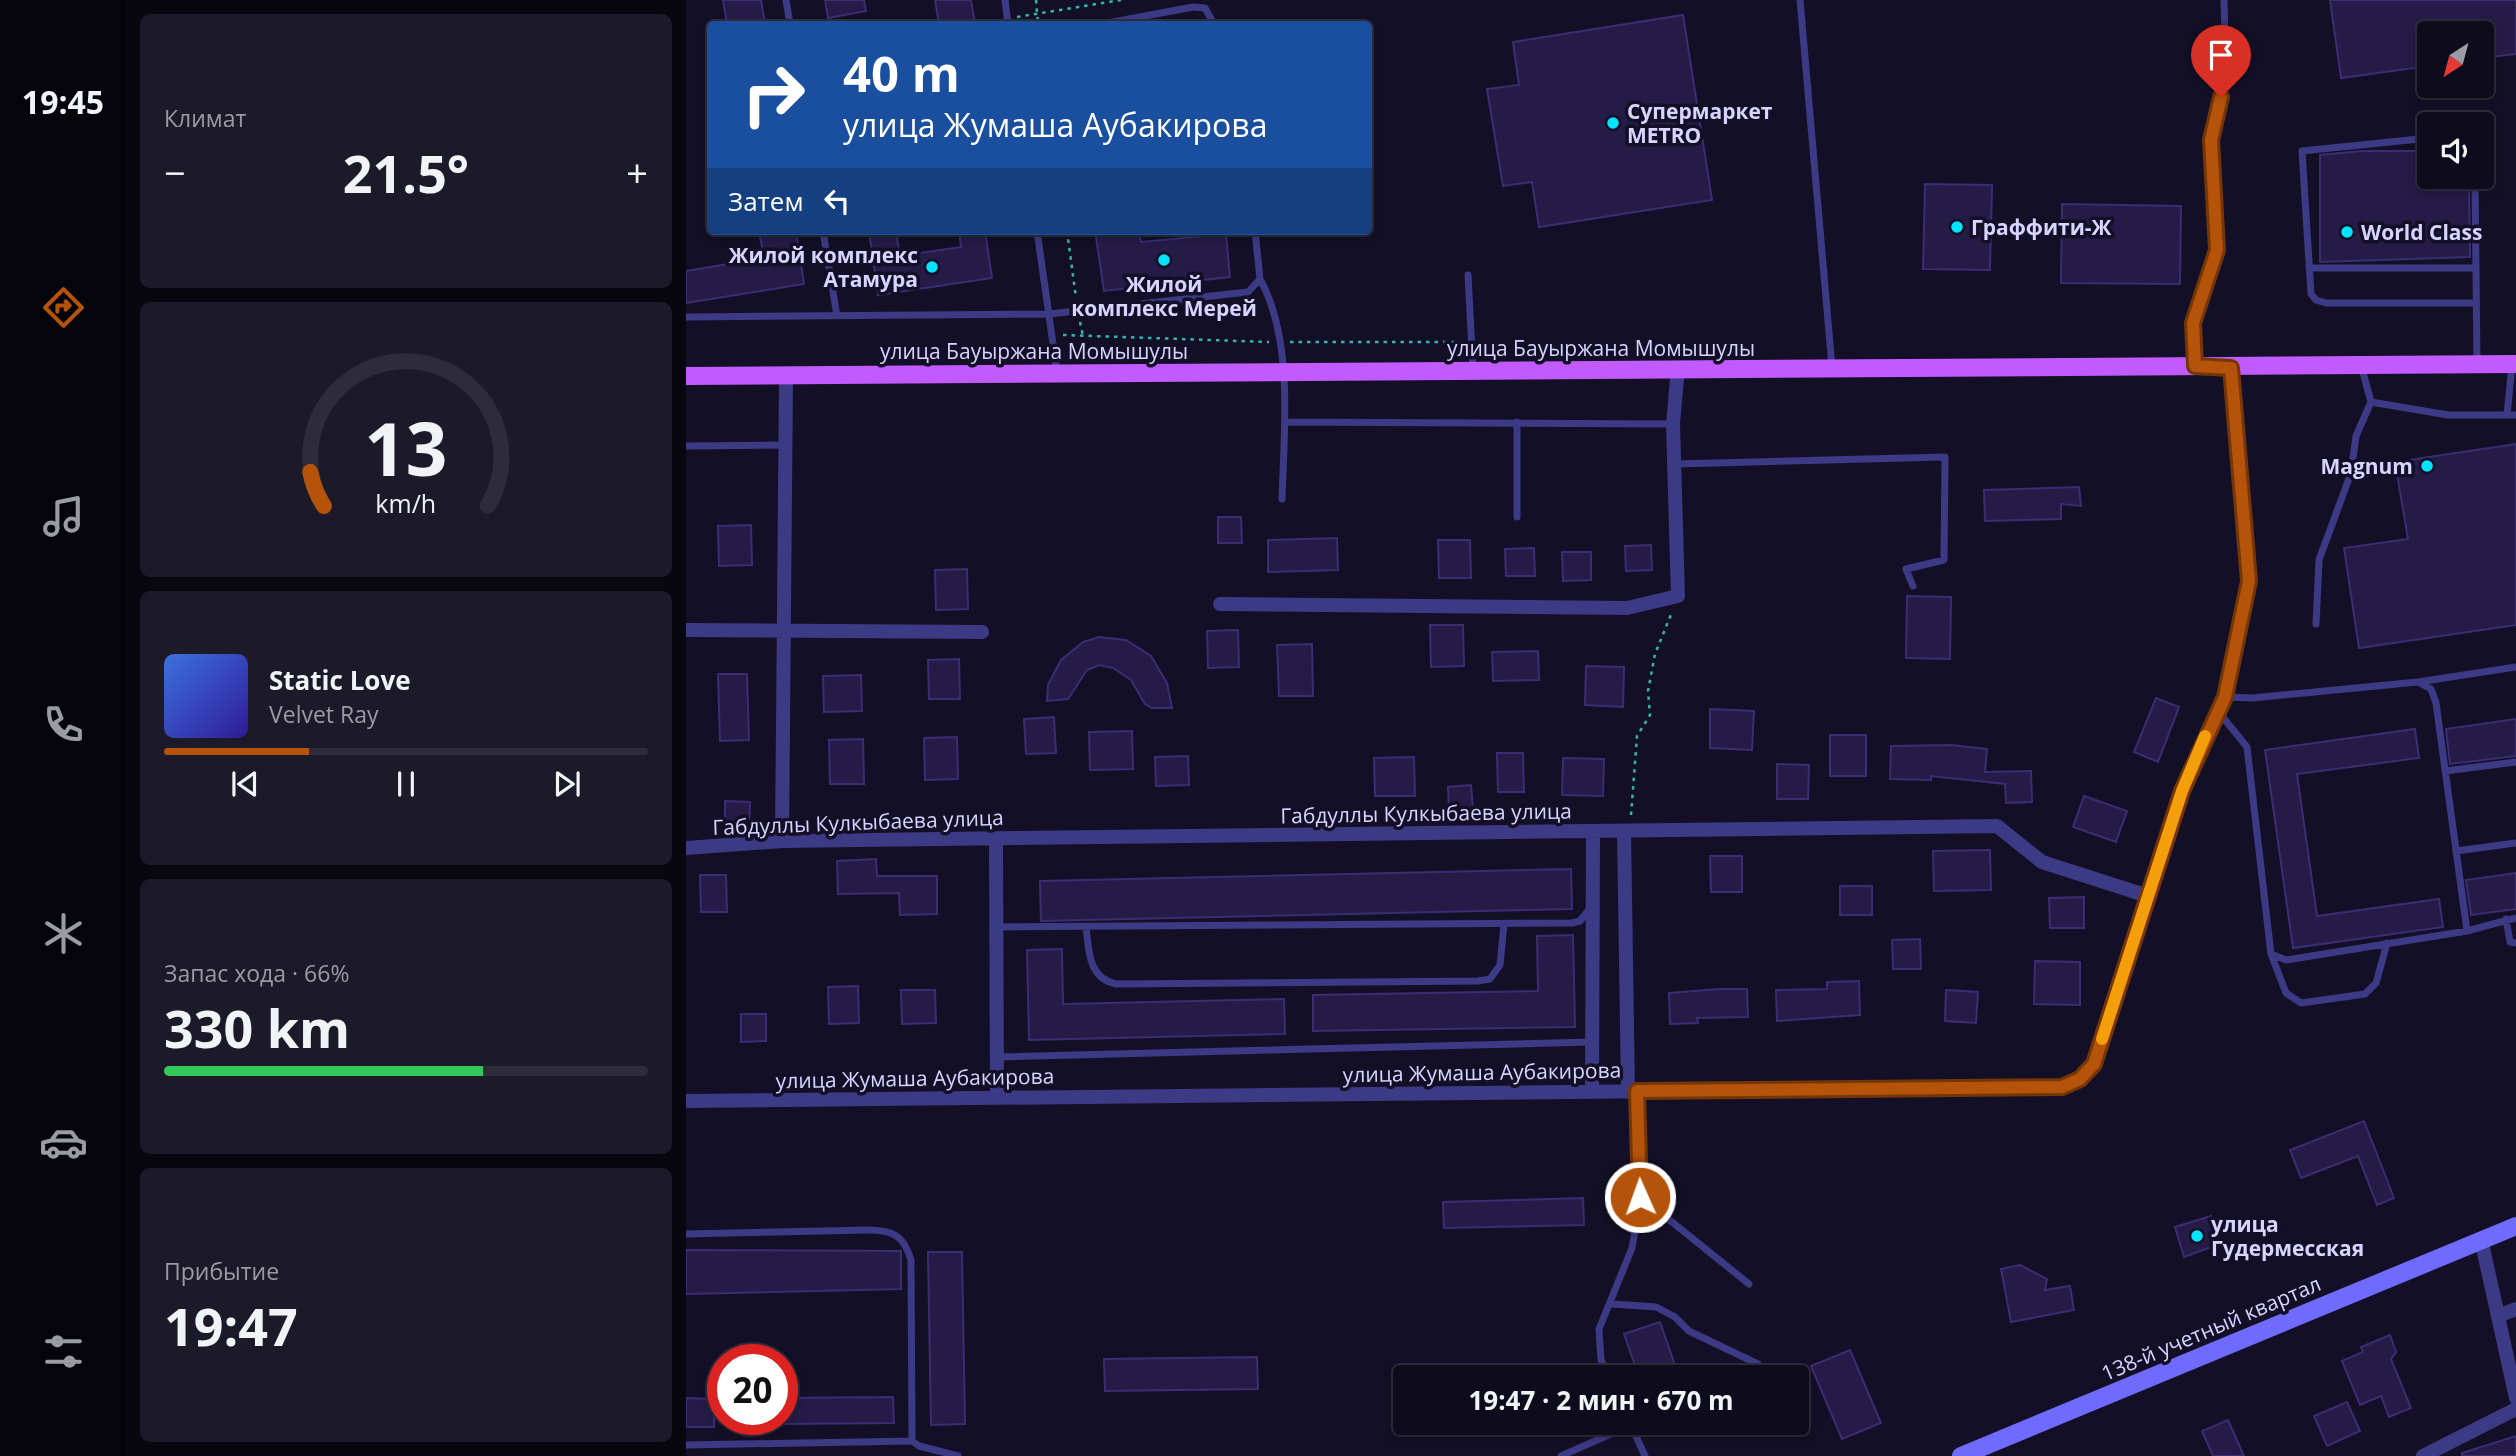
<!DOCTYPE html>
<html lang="ru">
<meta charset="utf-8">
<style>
body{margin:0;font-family:"Open Sans",sans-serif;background:#1c1929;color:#f1f3f6;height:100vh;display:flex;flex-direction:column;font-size:26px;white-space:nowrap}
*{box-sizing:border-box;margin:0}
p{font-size:23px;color:#9b9ba3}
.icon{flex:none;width:38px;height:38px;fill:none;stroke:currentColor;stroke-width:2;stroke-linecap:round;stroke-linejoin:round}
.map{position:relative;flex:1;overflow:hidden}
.side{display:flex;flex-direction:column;gap:14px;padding:14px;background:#08060f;width:560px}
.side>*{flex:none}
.top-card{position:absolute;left:21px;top:21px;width:665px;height:214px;border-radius:7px;box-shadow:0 4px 10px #0003,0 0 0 2px #2e2b3b;background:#1a4fa0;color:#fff;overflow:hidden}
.needle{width:46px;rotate:216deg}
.tools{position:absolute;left:1731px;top:21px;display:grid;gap:14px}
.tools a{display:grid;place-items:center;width:77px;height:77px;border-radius:7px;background:#0e0b1c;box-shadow:0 4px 10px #0003,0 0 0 2px #2e2b3b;font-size:35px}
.speed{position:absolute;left:21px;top:1344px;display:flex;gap:14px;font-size:35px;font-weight:700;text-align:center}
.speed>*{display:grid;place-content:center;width:91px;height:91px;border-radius:50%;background:#0e0b1c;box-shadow:0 4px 10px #0003,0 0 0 2px #2e2b3b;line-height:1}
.speed .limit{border:10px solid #d22;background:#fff;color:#111}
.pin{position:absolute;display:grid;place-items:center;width:60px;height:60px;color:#fff;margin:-72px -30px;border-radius:50% 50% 50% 0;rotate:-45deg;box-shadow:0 0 7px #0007}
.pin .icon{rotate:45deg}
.me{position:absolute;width:77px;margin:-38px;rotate:358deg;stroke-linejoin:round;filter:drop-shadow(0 0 5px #0008)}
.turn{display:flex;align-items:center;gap:24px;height:147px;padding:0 21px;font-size:32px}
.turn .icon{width:91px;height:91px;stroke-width:2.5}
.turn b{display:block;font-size:49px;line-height:60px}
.then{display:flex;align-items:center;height:66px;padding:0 21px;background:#0003;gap:14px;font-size:26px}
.big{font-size:52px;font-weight:700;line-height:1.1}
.side .card{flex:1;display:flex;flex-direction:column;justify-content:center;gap:10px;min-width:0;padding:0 24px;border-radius:10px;background:#1c1929}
.side .dial{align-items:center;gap:0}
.dial svg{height:182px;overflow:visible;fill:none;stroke:#2e2b3b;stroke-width:7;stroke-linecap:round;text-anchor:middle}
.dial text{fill:#f1f3f6;stroke:none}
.song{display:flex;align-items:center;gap:21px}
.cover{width:84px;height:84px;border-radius:10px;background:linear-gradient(135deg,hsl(220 70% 55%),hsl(250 70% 35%))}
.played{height:7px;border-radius:4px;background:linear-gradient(90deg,#b45309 30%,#2e2b3b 30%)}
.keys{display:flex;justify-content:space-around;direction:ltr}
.heat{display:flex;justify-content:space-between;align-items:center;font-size:38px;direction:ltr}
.charge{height:10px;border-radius:5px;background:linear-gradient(90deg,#34c759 66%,#2e2b3b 0)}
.trip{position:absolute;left:707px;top:1365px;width:416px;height:70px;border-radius:7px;background:#0e0b1c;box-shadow:0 4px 10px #0003,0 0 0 2px #2e2b3b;font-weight:700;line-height:70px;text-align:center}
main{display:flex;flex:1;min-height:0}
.tab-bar{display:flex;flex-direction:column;width:126px;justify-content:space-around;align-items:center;background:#06040b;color:#9b9ba3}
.tab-bar .icon{width:49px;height:49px}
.tab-bar .active{color:#b45309}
.tab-bar b{font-size:32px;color:#f1f3f6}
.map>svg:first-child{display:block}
</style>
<main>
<nav class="tab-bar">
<b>19:45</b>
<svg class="icon active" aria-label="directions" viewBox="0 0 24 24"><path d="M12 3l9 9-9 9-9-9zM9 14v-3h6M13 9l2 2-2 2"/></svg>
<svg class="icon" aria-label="music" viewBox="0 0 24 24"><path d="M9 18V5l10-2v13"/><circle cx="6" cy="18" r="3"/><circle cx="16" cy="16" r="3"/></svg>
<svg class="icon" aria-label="phone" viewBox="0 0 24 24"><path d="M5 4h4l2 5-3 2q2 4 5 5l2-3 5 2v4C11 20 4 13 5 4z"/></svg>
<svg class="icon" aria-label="climate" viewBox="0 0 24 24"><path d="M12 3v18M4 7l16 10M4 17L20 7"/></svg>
<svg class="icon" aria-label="car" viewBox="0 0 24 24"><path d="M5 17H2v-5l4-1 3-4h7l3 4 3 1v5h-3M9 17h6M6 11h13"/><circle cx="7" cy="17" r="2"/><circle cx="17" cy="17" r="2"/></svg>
<svg class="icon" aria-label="filters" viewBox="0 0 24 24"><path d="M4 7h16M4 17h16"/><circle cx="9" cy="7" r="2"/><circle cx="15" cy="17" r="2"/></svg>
</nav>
<section class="side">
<div class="card"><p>Климат</p>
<div class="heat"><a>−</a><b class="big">21.5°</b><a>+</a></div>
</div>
<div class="card dial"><svg viewBox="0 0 100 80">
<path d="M14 69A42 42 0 1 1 86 69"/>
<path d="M14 69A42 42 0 0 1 8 54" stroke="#b45309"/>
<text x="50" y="56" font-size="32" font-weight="700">13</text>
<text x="50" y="72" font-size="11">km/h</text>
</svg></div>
<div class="card">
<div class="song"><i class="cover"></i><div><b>Static Love</b><p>Velvet Ray</p></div></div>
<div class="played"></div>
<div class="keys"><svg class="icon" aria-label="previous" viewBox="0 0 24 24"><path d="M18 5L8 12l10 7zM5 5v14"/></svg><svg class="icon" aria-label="pause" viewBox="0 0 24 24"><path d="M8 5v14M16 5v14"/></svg><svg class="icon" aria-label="next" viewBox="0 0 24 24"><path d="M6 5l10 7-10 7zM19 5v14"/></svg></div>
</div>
<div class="card"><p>Запас хода · 66%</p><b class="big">330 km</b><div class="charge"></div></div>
<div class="card"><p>Прибытие</p><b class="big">19:47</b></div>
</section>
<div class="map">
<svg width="1830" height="1456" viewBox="0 0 1830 1456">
<rect width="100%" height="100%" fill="#130f26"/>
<!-- building -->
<path fill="#241b47" stroke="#3b2d73" stroke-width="2" d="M 37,0 L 75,0 L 79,24 L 41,24 Z
M 139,0 L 178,0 L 180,11 L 142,18 Z
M 249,0 L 285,0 L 289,24 L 253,24 Z
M 1644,0 L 1830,0 L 1830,54 L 1796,58 L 1796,33 L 1743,33 L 1743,66 L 1655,78 Z
M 997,15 L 1026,200 L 853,227 L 846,182 L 817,186 L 801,89 L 833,85 L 827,42 Z
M 1675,151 L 1743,151 L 1743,177 L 1783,177 L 1784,257 L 1634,262 L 1634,155 Z
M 1239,184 L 1306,185 L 1304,270 L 1237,269 Z
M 1376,204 L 1495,206 L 1494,284 L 1375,283 Z
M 73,231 L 110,231 L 118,284 L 0,303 L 0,271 L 78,258 Z
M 183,231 L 210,231 L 214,256 L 275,247 L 273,231 L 299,231 L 306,278 L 192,295 Z
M 409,231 L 453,231 L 455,242 L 540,234 L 544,277 L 418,291 Z
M 1830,444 L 1830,625 L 1673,648 L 1658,548 L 1722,539 L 1709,462 Z
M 1393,487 L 1395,506 L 1375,504 L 1375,519 L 1299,521 L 1298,490 Z
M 532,517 L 555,517 L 556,543 L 532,543 Z
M 65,525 L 66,565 L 33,566 L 32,526 Z
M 651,538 L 652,570 L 582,572 L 582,540 Z
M 752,540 L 784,540 L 785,578 L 753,578 Z
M 965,545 L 966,570 L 940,571 L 939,546 Z
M 848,548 L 849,576 L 820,576 L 819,549 Z
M 876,552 L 905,552 L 905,580 L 877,581 Z
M 281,569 L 282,609 L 250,610 L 249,570 Z
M 1221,596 L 1265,597 L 1264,659 L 1220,658 Z
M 744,625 L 777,625 L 778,666 L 745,667 Z
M 552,630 L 553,667 L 522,668 L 521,631 Z
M 413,637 L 440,640 L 465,656 L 481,683 L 486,708 L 466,708 L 459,704 L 445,680 L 427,668 L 413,665 L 401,670 L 382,699 L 361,701 L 362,685 L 375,660 L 397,642 Z
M 626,644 L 627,696 L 593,696 L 591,645 Z
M 852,651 L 853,680 L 807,681 L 806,652 Z
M 273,659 L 274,699 L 243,699 L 242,660 Z
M 900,666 L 938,667 L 937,707 L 899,705 Z
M 32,674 L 61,674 L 63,740 L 34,741 Z
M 175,675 L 176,711 L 138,712 L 137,676 Z
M 1470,698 L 1493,707 L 1472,762 L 1448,752 Z
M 1024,709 L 1068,711 L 1066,750 L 1024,748 Z
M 368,717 L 370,753 L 340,754 L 338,719 Z
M 1830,719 L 1830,756 L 1764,764 L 1760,729 Z
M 1729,729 L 1733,758 L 1611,774 L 1631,916 L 1753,899 L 1757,927 L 1607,948 L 1579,750 Z
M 446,731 L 447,769 L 404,770 L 403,732 Z
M 1144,735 L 1180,735 L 1180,776 L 1144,776 Z
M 271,737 L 272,779 L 239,780 L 238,738 Z
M 177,739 L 178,784 L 144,784 L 143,740 Z
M 1265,745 L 1301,749 L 1299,772 L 1345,771 L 1346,802 L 1320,803 L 1319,784 L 1245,776 L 1245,780 L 1204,779 L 1205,746 Z
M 811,753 L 837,753 L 838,792 L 812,792 Z
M 502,756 L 503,785 L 470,786 L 469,757 Z
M 728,757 L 729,796 L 689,796 L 688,758 Z
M 877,758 L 918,759 L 917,796 L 876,795 Z
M 1091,764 L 1123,765 L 1122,799 L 1091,799 Z
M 785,785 L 787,809 L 763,810 L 762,787 Z
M 1398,796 L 1441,811 L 1430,842 L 1387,827 Z
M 39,801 L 64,802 L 63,832 L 39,831 Z
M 1304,850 L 1305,890 L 1248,891 L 1247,851 Z
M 1024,856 L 1056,856 L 1056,892 L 1025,892 Z
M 190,859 L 191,876 L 251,876 L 251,914 L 214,915 L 213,893 L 152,894 L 151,861 Z
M 885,869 L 886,909 L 355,921 L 354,881 Z
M 1830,873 L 1830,909 L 1785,915 L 1780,880 Z
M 14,875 L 40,875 L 41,912 L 15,912 Z
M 1154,886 L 1186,886 L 1186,915 L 1154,915 Z
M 1398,897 L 1398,928 L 1364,928 L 1363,898 Z
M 887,935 L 889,1027 L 627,1031 L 627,995 L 852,991 L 851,936 Z
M 1234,939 L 1235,969 L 1207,969 L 1206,940 Z
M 376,949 L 377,1004 L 598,999 L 599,1034 L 343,1040 L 341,950 Z
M 1349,961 L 1394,962 L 1394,1005 L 1348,1004 Z
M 1173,981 L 1174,1015 L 1091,1021 L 1090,990 L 1141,989 L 1141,982 Z
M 172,986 L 173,1023 L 143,1024 L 142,987 Z
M 1034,989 L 1061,989 L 1062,1017 L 1011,1018 L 1012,1023 L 984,1024 L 983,993 Z
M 215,990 L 249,990 L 250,1023 L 216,1024 Z
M 1260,990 L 1292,992 L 1290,1023 L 1259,1021 Z
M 55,1014 L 80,1014 L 80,1041 L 55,1042 Z
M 1678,1121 L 1708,1198 L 1691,1205 L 1672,1156 L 1615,1178 L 1604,1150 Z
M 897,1198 L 898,1225 L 758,1228 L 757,1202 Z
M 1525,1216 L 1534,1244 L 1498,1257 L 1489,1227 Z
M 0,1250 L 215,1251 L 215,1289 L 0,1294 Z
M 242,1252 L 276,1252 L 279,1424 L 245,1425 Z
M 1334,1265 L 1361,1279 L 1359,1290 L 1384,1286 L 1388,1310 L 1325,1322 L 1315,1269 Z
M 974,1322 L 993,1377 L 953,1377 L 938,1334 Z
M 1704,1335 L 1710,1352 L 1705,1359 L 1725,1408 L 1703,1417 L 1695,1396 L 1674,1405 L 1656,1361 L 1677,1352 L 1675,1347 Z
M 1164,1350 L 1195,1423 L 1156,1439 L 1125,1366 Z
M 571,1357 L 572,1389 L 419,1391 L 418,1359 Z
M 207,1397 L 208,1423 L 96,1424 L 96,1398 Z
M 0,1398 L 28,1399 L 28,1427 L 0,1427 Z
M 1661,1402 L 1674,1431 L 1641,1446 L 1628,1416 Z
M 1542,1420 L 1558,1456 L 1527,1456 L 1516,1431 Z
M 1830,1436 L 1830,1456 L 1776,1456 L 1776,1453 Z"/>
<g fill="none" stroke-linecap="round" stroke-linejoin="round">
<!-- path -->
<path stroke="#2fb8b0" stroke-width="2.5" stroke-dasharray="3.5 5" stroke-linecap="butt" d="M 350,0 L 352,24
M 331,17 L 435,0
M 381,231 L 390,298
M 394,322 L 397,336
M 377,335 L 583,342
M 604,342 L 776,342
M 945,815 L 951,736 L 964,715 L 962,691 L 969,654 L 986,612"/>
<!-- service -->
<path stroke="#3d3a85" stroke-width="7" d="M 100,0 L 104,24
M 319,0 L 322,24
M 1114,0 L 1146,367
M 416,24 L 507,7 L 519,8 L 528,24
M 1743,138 L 1616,151 L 1625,294 L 1630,300 L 1640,303 L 1788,303
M 1789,177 L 1791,365
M 137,231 L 151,316
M 351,231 L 371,372
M 1623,268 L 1790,268
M 782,275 L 787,370
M 574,279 C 608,341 598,431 596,499
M 0,317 L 363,314 L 562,292 L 574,279 L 569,231
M 1509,365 L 1507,323 L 1531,250 L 1525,140 L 1540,77 L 1538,0
M 1675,365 L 1685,402 L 1762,415 L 1830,415
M 1821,415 L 1826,365
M 599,422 L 987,424
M 831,422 L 831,517
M 0,446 L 99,445
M 990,464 L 1259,457 L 1258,560 L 1220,569 L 1227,586
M 1630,624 L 1633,560 L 1665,473 L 1670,436 L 1685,402
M 1734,683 L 1745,689 L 1750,703 L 1781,931
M 1539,697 L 1566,698 L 1732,682 L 1830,667
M 1531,710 L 1561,747 L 1585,954 L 1600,960 L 1781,931 L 1830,918
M 1759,771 L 1830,762
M 1770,851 L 1830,843
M 1820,919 L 1824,942 L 1830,943
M 311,927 L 886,923 L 894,921 L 904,908
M 400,927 C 403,951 402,978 430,984 L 792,981 L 804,979 L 814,965 L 818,924
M 1585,954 L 1600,993 L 1615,1003 L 1679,994 L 1690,983 L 1701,943
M 311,1057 L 906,1042
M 955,1197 L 1063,1284
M 0,1234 L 182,1230 C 206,1230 218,1235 225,1260 L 226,1441 L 233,1446 L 272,1456
M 926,1304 L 970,1307 L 989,1317 L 1003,1331 L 1072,1364
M 923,1377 L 915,1360 L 913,1329 L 946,1248 L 955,1197 L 952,1091
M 944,1423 L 959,1456
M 0,1445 L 226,1441
M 875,1456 L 945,1425"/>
<!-- minor -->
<path stroke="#3d3a85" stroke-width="14" d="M 534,604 L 941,608 L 992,596 L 987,424 L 992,368
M 0,630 L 296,632
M 938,831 L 942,1092
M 310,839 L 311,1098
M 96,841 L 100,376
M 0,848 L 96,841 L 1311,826 L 1356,862 L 1462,896
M 906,1092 L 907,831
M 0,1101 L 1376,1087 L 1394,1079 L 1408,1064 L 1495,791 L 1539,697 L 1563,581 L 1545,368
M 1795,1239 L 1830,1398
M 1812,1316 L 1830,1309
M 1737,1456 L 1830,1409"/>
<!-- secondary -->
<path stroke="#6f6bff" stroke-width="18" d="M 1275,1456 L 1830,1226"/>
<!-- primary -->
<path stroke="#c25bff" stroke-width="18" d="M 0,376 L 1830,364"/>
</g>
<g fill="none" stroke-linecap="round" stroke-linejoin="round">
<!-- route casing -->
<g stroke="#753606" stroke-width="18">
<path id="route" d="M 954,1197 L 951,1091 L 1376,1087 L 1394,1079 L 1408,1064 L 1496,791 L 1539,697 L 1563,581 L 1545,368 L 1509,366 L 1507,323 L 1531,250 L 1525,140 L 1535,97"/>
</g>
<!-- route -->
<use href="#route" stroke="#b45309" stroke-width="12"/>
<!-- slow -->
<path stroke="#f59e0b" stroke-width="12" d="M 1416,1039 L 1496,791 L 1519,736"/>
</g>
<!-- markers -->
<g fill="#00e5ff" stroke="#130f26" stroke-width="2.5">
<circle cx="927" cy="123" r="7"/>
<circle cx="1271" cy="227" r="7"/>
<circle cx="1661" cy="232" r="7"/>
<circle cx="478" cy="260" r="7"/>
<circle cx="246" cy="267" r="7"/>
<circle cx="1741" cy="466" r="7"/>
<circle cx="1511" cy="1236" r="7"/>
</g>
<g text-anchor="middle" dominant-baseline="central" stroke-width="7" stroke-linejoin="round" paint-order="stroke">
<!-- poi labels -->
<g font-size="21" font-weight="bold" fill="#d9d4ff" stroke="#130f26" text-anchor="start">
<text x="941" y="111">Супермаркет<tspan x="941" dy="24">METRO</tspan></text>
<text x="1285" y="227">Граффити-Ж</text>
<text x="1675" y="232">World Class</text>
<text x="232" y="255" text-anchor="end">Жилой комплекс<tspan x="232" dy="24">Атамура</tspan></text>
<text x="478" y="284" text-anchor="middle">Жилой<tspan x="478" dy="24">комплекс Мерей</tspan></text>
<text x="1727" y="466" text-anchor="end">Magnum</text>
<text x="1525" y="1224">улица<tspan x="1525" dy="24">Гудермесская</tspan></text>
</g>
<!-- street labels -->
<g font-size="21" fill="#d9d4ff" stroke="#130f26">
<text x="915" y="348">улица Бауыржана Момышулы</text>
<text x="348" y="351">улица Бауыржана Момышулы</text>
<text transform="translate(740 813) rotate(-1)">Габдуллы Кулкыбаева улица</text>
<text transform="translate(172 822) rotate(-2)">Габдуллы Кулкыбаева улица</text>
<text transform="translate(796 1072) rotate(-1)">улица Жумаша Аубакирова</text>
<text transform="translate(229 1078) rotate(-1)">улица Жумаша Аубакирова</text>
<text transform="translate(1525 1328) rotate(-23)">138-й учетный квартал</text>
</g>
</g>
</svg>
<div class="tools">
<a><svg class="needle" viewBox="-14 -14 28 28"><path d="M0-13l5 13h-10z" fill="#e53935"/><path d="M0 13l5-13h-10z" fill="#9b9ba3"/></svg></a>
<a><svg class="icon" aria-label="sound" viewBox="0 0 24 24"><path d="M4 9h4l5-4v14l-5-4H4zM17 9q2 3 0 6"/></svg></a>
</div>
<div class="speed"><div class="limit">20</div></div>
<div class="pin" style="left:1535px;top:97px;background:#d93025"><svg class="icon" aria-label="arrive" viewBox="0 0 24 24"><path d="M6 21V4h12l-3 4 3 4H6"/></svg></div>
<svg class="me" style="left:954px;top:1197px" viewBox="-20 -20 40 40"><circle r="17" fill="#b45309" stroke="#fff" stroke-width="3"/><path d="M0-11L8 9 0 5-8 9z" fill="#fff"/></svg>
<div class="trip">19:47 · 2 мин · 670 m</div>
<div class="top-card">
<div class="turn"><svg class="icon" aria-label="right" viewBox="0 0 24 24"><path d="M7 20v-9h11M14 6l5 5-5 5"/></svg><div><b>40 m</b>улица Жумаша Аубакирова</div></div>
<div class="then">Затем<svg class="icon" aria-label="left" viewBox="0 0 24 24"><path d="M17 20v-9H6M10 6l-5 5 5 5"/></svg></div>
</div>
</div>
</main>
